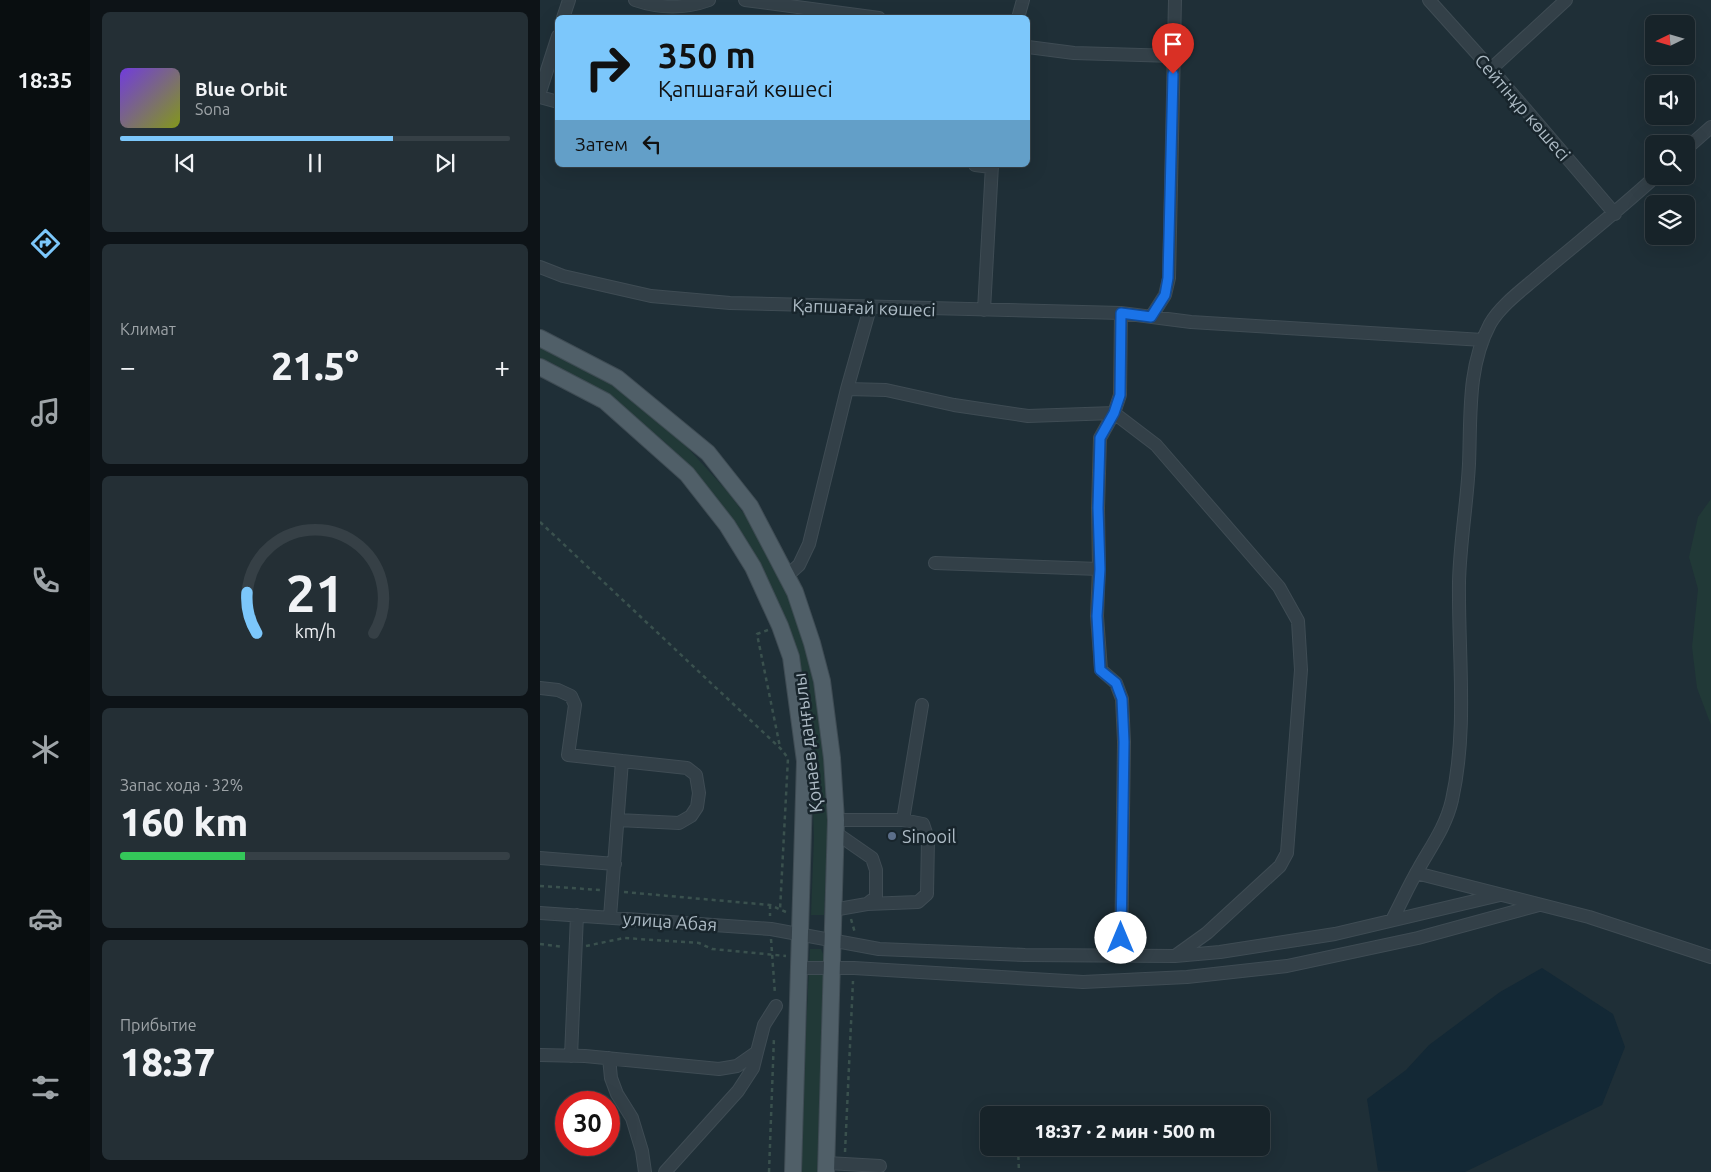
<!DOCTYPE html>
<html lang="ru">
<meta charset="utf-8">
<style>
body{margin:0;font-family:Ubuntu,sans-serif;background:#242f35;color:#f1f3f6;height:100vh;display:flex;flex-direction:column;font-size:19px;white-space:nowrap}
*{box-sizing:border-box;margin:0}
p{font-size:16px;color:#9ea4a8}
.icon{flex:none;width:28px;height:28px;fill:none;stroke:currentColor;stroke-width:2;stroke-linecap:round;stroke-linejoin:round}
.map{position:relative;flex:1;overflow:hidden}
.sheet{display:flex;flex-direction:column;gap:12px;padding:12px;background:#0d1317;width:450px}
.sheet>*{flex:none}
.hud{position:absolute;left:15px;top:15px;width:475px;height:152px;border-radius:8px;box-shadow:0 5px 20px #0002,0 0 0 1px #364046;background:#7cc7fb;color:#111;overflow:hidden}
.needle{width:32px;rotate:265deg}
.controls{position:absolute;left:1105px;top:15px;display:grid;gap:10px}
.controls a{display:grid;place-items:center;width:50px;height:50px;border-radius:8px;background:#172329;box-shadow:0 5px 20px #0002,0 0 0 1px #364046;font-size:25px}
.speed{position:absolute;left:15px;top:1091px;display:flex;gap:10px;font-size:25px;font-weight:700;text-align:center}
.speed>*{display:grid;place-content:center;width:65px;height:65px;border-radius:50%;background:#172329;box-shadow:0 5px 20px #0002,0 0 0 1px #364046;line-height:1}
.speed .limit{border:8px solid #d22;background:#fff;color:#111}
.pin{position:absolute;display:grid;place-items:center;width:42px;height:42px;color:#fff;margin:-51px -21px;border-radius:50% 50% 50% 0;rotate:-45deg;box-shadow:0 0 5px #0007}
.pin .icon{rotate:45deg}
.me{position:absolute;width:55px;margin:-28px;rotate:0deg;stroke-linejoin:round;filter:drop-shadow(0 0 4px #0008)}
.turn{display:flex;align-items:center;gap:18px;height:105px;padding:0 20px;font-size:22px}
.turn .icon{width:65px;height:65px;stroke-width:2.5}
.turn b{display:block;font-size:35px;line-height:42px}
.then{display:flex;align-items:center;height:48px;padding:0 20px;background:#0003;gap:10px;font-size:19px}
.big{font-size:38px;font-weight:800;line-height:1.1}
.sheet .card{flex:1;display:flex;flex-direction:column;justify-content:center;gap:8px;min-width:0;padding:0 18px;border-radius:8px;background:#242f35}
.sheet .dial{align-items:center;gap:0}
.dial svg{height:130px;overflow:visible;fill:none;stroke:#364046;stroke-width:7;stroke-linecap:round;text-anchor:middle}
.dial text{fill:#f1f3f6;stroke:none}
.song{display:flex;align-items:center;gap:15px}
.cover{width:60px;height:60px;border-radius:8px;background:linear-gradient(135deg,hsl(260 70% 55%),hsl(70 70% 35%))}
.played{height:5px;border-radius:2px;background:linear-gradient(90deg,#7cc7fb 70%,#364046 70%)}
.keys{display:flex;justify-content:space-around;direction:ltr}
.heat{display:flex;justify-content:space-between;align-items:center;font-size:28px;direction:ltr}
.charge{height:8px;border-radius:4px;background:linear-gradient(90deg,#34c759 32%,#364046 0)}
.trip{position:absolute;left:440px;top:1106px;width:290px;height:50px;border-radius:8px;background:#172329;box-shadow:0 5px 20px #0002,0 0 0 1px #364046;font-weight:800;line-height:50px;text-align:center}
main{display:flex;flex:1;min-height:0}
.menu{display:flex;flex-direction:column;width:90px;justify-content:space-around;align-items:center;background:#090e10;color:#9ea4a8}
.menu .icon{width:35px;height:35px}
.menu .current{color:#7cc7fb}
.menu b{font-size:22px;color:#f1f3f6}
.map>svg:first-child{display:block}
</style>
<main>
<nav class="menu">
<b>18:35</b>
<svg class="icon current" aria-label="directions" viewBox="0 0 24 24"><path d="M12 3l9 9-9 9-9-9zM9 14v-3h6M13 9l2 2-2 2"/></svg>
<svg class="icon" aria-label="music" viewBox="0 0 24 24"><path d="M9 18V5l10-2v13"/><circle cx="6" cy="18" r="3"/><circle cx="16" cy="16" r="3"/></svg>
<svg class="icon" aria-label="phone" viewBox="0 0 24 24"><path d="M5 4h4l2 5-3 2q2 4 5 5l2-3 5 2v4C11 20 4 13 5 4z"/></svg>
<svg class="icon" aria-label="climate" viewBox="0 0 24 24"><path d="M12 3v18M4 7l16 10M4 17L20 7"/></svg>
<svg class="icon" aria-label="car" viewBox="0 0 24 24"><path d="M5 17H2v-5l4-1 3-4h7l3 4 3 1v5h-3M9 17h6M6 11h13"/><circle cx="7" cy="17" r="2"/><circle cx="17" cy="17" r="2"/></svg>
<svg class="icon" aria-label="filters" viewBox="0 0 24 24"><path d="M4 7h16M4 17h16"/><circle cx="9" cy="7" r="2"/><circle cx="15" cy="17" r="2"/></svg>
</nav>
<section class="sheet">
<div class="card">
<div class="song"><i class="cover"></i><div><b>Blue Orbit</b><p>Sona</p></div></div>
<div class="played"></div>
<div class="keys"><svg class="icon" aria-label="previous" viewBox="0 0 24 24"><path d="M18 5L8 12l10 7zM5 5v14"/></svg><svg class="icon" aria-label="pause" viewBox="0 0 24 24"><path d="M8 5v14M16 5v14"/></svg><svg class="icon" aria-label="next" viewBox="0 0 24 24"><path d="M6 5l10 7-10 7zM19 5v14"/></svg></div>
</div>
<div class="card"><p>Климат</p>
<div class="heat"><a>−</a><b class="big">21.5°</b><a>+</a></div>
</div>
<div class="card dial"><svg viewBox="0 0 100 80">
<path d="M14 69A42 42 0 1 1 86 69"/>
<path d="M14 69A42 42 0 0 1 8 44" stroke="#7cc7fb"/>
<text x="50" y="56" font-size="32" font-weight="700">21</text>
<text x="50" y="72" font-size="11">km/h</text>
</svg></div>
<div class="card"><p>Запас хода · 32%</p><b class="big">160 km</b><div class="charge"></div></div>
<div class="card"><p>Прибытие</p><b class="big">18:37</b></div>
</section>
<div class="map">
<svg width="1171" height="1172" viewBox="0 0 1171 1172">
<rect width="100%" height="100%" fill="#1f2f37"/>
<!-- green -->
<path fill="#213937" d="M 0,346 L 71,384 L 135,434 L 188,492 L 212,525 L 248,593 L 266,645 L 281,713 L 288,821 L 284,915 L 271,915 L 274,837 L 271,765 L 224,573 L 202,533 L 178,499 L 127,444 L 67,394 L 12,363 L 0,358 Z
M 1171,499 L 1171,725 L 1157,688 L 1152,647 L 1158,589 L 1149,557 L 1158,517 Z
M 270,949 L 281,949 L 284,956 L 277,1172 L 259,1172 Z"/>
<!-- water -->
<path fill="#132835" d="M 1002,968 L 1073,1014 L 1085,1047 L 1062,1105 L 925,1172 L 838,1171 L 827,1099 L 866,1070 L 889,1045 L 960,992 Z"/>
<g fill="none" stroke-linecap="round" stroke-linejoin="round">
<!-- minor casing -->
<g stroke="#3f4c54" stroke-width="14">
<path id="minor" d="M 95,0 C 121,9 144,9 169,0
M 205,0 L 339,18
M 889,0 L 951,69 L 1075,214
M 23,18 L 29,0
M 478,18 L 483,0
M 488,47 L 534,53 L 634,56
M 951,69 L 1026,0
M 0,92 L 18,36
M 0,97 L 18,102
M 1146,149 L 1171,127
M 435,165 L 451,167
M 0,267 L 23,276 L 111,296 L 190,303 L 581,313 L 651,322 L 943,340
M 444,310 L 452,165
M 611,317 L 625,295 L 629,278 L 635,0
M 307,389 L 346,390 L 414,405 L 488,416 L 574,413 L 616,445 L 739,587 L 758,621 L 761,670 L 747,853 L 740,866 L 667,933 L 635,956
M 395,563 L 559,569
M 248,575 L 259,565 L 269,544 L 307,389 L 330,308
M 0,688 L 18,690 L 31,696 L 35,705 L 28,755 L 82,761 L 70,917
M 78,820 L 139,823 L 151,816 L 157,807 L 159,793 L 156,775 L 147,768 L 82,761
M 296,820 L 363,820 L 383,824 L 388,839 L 387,894 L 378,902 L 327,904
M 363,820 L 382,705
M 0,858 L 75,864
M 876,873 L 1049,917 L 1171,957
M 293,910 L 327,904 L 336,897 L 336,870 L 332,858 L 296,833
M 0,913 L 231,929 L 339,949 L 485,955 L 635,956 L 680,952 L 795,934 L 960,895
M 852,920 C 861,903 869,885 879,868 C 892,845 906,826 912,800 C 928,728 918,655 919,582 C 920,542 927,504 929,464 C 931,417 927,367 950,324 C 960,306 982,290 997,277 C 1037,243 1078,211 1116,176
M 581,955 L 584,742 L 582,699 L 576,683 L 561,670 L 557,616 L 559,569 L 558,508 L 560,438 L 574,413 L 580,395 L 581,313
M 259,968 L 314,968 L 543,982 L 647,977 L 747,966 L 878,938 L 999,905
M 0,1055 L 45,1056 L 179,1069 L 197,1066 L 217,1052 L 224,1025 L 236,1006
M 31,1056 L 37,915
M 69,1058 L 71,1078 L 77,1094 L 92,1118 L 102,1151 L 105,1172
M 287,1163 L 340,1166
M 125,1172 L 198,1091 L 213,1068 L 217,1052"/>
</g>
<!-- major casing -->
<g stroke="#3f4c54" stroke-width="18">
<path id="major" d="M 0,338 L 77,378 L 168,453 L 210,506 L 255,592 L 272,643 L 282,681 L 292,758 L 296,820 L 286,1172
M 0,367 L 65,401 L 147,474 L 187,525 L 213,567 L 240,626 L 251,657 L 265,761 L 253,1172"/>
</g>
<!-- path -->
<path stroke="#3a514e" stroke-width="2.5" stroke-dasharray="4 4" stroke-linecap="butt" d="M 0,522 L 241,749 L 248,758 L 240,910
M 228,630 L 217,634 L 240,747
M 0,886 L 61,890
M 84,892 L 230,905 L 246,912
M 230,905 L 230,916
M 311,919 L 315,933
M 231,939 L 235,994
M 0,944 L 23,947
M 46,946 L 84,938 L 159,943 L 172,949 L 246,956
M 478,1148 L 479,1172
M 305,1152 L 313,981
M 229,1172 L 234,1037"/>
<!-- minor -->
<use href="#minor" stroke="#334048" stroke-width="12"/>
<!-- major -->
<use href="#major" stroke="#505f68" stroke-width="16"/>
</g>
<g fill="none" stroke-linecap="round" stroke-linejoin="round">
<!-- route casing -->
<g stroke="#114b97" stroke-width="12">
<path id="route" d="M 581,938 L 584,742 L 582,699 L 576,683 L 560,670 L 557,616 L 560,569 L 558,508 L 560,438 L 574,413 L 580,395 L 581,313 L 611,317 L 625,295 L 628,278 L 633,74"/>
</g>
<!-- route -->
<use href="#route" stroke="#1a73e8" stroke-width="9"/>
</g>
<!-- markers -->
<circle fill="#5c6f8a" stroke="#18252c" stroke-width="2" cx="352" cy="836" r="5"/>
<g text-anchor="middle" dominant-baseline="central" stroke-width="5" stroke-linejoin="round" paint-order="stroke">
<!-- street labels -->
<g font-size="18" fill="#adbbc5" stroke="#18252c">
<text transform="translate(983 107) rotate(49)">Сейтінұр көшесі</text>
<text transform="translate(324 307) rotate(2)">Қапшағай көшесі</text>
<text transform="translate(267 743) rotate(-97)">Қонаев даңғылы</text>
<text transform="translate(130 921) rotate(4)">улица Абая</text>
</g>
<!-- poi labels -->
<g font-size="18" fill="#adbbc5" stroke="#18252c" text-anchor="start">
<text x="362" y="836">Sinooil</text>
</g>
</g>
</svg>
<div class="controls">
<a><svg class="needle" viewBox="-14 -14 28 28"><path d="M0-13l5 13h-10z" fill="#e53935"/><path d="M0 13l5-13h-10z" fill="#9ea4a8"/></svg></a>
<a><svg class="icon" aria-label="sound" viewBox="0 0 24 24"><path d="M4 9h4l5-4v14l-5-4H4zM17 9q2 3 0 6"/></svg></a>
<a><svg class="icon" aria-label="search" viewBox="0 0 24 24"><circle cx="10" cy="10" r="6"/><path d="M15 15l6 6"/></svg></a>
<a><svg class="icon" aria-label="layers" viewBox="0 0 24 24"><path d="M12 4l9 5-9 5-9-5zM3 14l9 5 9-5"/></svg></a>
</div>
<div class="speed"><div class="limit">30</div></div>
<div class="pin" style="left:633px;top:74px;background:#d93025"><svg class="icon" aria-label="arrive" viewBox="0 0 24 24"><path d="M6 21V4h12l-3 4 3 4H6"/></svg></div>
<svg class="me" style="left:581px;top:938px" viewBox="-20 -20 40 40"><circle r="19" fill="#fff"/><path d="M0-13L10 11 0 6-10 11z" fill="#1a73e8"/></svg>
<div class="trip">18:37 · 2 мин · 500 m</div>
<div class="hud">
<div class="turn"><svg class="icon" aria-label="right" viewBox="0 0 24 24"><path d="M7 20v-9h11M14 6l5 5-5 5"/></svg><div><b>350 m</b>Қапшағай көшесі</div></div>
<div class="then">Затем<svg class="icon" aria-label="left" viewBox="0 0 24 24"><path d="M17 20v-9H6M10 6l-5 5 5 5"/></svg></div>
</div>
</div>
</main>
